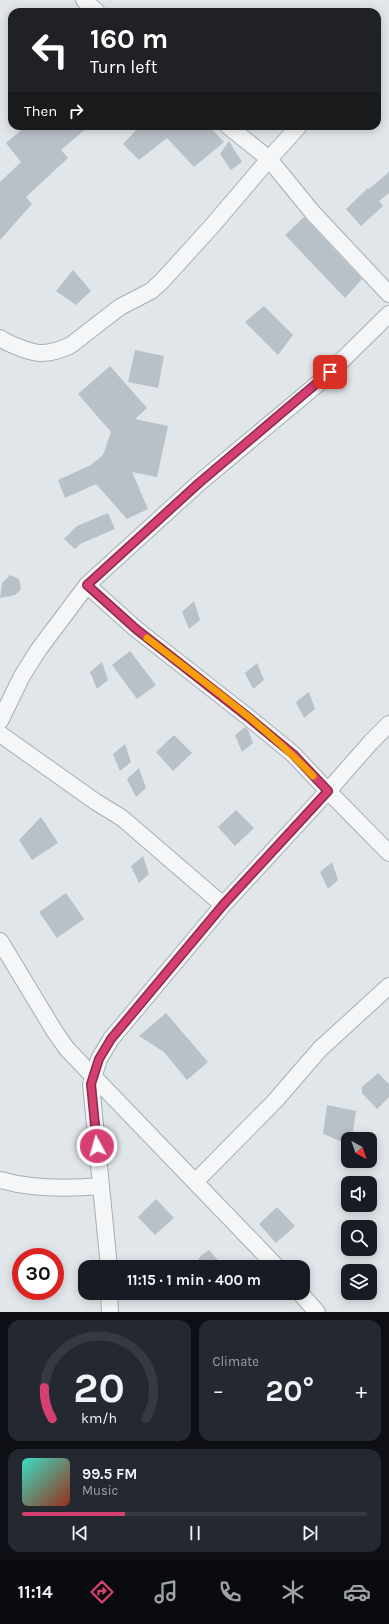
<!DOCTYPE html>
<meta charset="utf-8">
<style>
body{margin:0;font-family:Karla,sans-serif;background:#242831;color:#f1f3f6;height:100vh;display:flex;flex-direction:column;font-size:15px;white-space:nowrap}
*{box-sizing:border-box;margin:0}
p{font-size:13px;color:#9ea1a6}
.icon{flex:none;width:22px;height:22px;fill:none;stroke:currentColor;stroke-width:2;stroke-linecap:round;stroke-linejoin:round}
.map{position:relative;height:1312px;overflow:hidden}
.details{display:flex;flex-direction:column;gap:8px;padding:8px;background:#0d0f14;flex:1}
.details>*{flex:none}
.top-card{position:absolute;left:8px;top:8px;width:373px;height:122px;border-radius:12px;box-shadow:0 2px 10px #0003;background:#202124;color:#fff;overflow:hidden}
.needle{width:26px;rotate:140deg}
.tools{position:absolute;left:341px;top:1132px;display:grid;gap:8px}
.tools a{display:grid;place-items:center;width:36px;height:36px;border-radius:8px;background:#171b24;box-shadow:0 2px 10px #0003;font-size:20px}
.speed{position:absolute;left:12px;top:1248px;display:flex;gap:8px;font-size:20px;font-weight:700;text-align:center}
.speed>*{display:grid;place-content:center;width:52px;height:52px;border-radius:50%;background:#171b24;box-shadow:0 2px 10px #0003;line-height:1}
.speed .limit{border:6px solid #d22;background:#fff;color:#111}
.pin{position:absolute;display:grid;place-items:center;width:34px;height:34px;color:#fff;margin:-17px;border-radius:8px;box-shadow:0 2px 6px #0006}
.me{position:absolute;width:44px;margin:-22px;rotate:354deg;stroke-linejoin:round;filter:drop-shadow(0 0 3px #0008)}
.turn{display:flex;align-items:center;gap:14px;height:84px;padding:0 16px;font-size:18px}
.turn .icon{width:52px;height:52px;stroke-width:2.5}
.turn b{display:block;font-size:28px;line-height:34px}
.then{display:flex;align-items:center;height:38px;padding:0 16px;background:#0003;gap:8px;font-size:15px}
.big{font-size:30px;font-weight:700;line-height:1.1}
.details .widget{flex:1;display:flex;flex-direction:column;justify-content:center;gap:6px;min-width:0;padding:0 14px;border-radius:12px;background:#242831}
.details .dial{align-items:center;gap:0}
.dial svg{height:104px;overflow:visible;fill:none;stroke:#363941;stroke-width:7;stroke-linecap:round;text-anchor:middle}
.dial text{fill:#f1f3f6;stroke:none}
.song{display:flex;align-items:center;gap:12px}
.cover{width:48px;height:48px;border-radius:6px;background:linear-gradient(135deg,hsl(170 70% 55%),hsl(10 70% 35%))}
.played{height:4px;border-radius:2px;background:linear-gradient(90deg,#d63f71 30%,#363941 30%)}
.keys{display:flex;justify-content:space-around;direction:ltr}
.heat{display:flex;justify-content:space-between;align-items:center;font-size:22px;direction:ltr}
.details .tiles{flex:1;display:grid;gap:8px;grid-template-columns:1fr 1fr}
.widget:last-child{grid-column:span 2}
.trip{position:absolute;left:78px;top:1260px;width:232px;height:40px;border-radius:12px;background:#171b24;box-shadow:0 2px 10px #0003;font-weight:700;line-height:40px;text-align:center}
.tab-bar{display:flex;height:64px;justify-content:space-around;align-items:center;background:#090b0e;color:#9ea1a6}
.tab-bar .icon{width:28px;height:28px}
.tab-bar .active{color:#d63f71}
.tab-bar b{font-size:18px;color:#f1f3f6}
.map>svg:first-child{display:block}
</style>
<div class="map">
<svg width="389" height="1312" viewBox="0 0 389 1312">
<rect width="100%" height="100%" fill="#e1e6ea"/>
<!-- building -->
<path fill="#b8c0c8" d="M 26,126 L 89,126 L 61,150 L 68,158 L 26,197 L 32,204 L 0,240 L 0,182 L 21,162 L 6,143 Z
M 140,126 L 209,126 L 224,142 L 194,167 L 167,138 L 139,160 L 123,144 Z
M 229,141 L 242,162 L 231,170 L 220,154 Z
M 389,172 L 389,193 L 379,201 L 383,206 L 361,226 L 346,209 L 368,188 L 369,189 Z
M 304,217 L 362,279 L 345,298 L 285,235 Z
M 73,270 L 91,291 L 76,305 L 56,291 Z
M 264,306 L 293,335 L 278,355 L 245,322 Z
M 135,350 L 164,356 L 158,388 L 128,382 Z
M 110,366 L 147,408 L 135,419 L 168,426 L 157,477 L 132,472 L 148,509 L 127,519 L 96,484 L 65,498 L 58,480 L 91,465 L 103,455 L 111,432 L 78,394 Z
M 108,513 L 115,529 L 80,544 L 75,549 L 64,539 L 77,526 Z
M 10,575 L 19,579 L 21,589 L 15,595 L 0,598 L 2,583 Z
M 194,601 L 200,620 L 189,629 L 182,612 Z
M 130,651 L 156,685 L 137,699 L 112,665 Z
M 102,662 L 108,680 L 97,689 L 90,672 Z
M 257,663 L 264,680 L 253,689 L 245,673 Z
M 309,692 L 315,709 L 304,718 L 296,702 Z
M 245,727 L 248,730 L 253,743 L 242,752 L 235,735 Z
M 174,735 L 192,753 L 173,771 L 156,752 Z
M 125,744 L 131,762 L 120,771 L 113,754 Z
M 139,768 L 146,788 L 136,797 L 127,779 Z
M 236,810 L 254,828 L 235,846 L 218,827 Z
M 41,817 L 58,843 L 32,860 L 19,840 Z
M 143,856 L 149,874 L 139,883 L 131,866 Z
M 332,862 L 338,880 L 328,889 L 320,872 Z
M 66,893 L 84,919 L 57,938 L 39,912 Z
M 166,1013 L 208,1062 L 187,1080 L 164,1052 L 139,1036 Z
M 378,1073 L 389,1084 L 389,1097 L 377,1109 L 362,1093 L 362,1087 Z
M 327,1105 L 356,1111 L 352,1139 L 348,1139 L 348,1144 L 323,1134 Z
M 156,1199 L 174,1218 L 155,1235 L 138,1217 Z
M 277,1207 L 295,1226 L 276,1243 L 259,1224 Z
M 209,1250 L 224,1267 L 192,1267 L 202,1255 Z"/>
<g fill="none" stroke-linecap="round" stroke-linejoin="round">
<!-- minor casing -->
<g stroke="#a6aeb5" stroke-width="18">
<path id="minor" d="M 84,0 L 97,12
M 228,126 L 269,159 L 299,126
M 0,338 C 8,344 31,353 41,353 C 51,353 63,349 71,345 L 120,307 L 151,291 L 162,281 L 212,226 L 269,159 L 313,213 L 389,294
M 87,585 L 136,629 L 248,717 L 293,754 L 328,791 L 371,742 L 389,724
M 0,721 L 22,676 L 39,649 L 87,585 L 199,483 L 320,382 L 389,314
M 0,734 L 96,802 L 122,818 L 223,905
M 0,941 L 55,1032 L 67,1049 L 277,1267
M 0,1180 C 32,1189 68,1189 101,1186
M 196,1181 L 275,1101 L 320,1049 L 389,986
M 109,1267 L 91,1084 L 99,1059 L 111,1039 L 223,905 L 328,791 L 389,853
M 109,1293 L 110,1312
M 300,1293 L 317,1312"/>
</g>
<!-- minor -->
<use href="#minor" stroke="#f4f6f8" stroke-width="16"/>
</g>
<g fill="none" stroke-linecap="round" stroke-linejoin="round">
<!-- route casing -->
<g stroke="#8b2949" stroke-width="10">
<path id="route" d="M 97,1146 L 91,1084 L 99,1059 L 111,1039 L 223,905 L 328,791 L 293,754 L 248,717 L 136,629 L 87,585 L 199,483 L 330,372"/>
</g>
<!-- route -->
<use href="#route" stroke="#d63f71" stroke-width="7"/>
<!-- slow -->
<path stroke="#f59e0b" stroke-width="7" d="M 147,638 C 203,682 264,724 313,776"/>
</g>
</svg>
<div class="tools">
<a><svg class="needle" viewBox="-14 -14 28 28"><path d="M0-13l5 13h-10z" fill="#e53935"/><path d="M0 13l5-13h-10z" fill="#9ea1a6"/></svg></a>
<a><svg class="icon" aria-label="sound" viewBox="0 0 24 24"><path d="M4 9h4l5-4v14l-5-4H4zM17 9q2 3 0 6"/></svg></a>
<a><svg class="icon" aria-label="search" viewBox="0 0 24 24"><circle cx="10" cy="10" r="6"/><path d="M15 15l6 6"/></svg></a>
<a><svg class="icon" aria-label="layers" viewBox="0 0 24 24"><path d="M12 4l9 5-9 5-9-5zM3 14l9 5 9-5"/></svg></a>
</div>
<div class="speed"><div class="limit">30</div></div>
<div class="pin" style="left:330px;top:372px;background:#d93025"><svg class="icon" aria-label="arrive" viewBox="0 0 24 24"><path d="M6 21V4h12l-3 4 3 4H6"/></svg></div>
<svg class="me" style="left:97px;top:1146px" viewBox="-20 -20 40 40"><circle r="17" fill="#d63f71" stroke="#fff" stroke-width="3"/><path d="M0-11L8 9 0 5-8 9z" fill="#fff"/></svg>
<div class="trip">11:15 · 1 min · 400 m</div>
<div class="top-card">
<div class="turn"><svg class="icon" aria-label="left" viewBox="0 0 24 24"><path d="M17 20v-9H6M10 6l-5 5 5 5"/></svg><div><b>160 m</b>Turn left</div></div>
<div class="then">Then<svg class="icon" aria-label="right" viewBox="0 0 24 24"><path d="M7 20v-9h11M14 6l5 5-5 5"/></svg></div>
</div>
</div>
<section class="details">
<div class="tiles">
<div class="widget dial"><svg viewBox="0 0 100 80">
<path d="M14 69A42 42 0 1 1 86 69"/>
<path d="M14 69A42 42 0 0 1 8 45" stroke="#d63f71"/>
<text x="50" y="56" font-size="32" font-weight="700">20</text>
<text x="50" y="72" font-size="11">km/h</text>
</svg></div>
<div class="widget"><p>Climate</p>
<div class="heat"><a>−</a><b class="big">20°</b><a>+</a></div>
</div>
<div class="widget">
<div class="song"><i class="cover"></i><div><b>99.5 FM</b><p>Music</p></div></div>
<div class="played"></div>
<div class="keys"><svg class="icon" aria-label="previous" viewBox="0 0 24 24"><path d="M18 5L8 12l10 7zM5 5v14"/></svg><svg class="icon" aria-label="pause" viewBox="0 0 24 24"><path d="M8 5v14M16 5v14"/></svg><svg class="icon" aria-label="next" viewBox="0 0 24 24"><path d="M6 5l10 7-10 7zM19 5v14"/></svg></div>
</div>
</div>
</section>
<nav class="tab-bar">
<b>11:14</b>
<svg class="icon active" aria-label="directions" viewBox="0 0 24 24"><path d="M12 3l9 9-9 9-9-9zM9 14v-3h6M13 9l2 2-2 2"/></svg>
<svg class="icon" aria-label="music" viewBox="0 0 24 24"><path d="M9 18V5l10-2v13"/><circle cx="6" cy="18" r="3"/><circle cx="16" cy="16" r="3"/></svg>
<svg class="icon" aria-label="phone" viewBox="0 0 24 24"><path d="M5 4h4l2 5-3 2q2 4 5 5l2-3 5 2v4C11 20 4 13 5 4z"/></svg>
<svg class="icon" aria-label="climate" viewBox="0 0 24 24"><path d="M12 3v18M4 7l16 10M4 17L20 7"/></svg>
<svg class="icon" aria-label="car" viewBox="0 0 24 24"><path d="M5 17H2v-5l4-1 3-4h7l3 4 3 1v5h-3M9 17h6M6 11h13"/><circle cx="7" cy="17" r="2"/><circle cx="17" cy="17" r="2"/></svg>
</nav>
